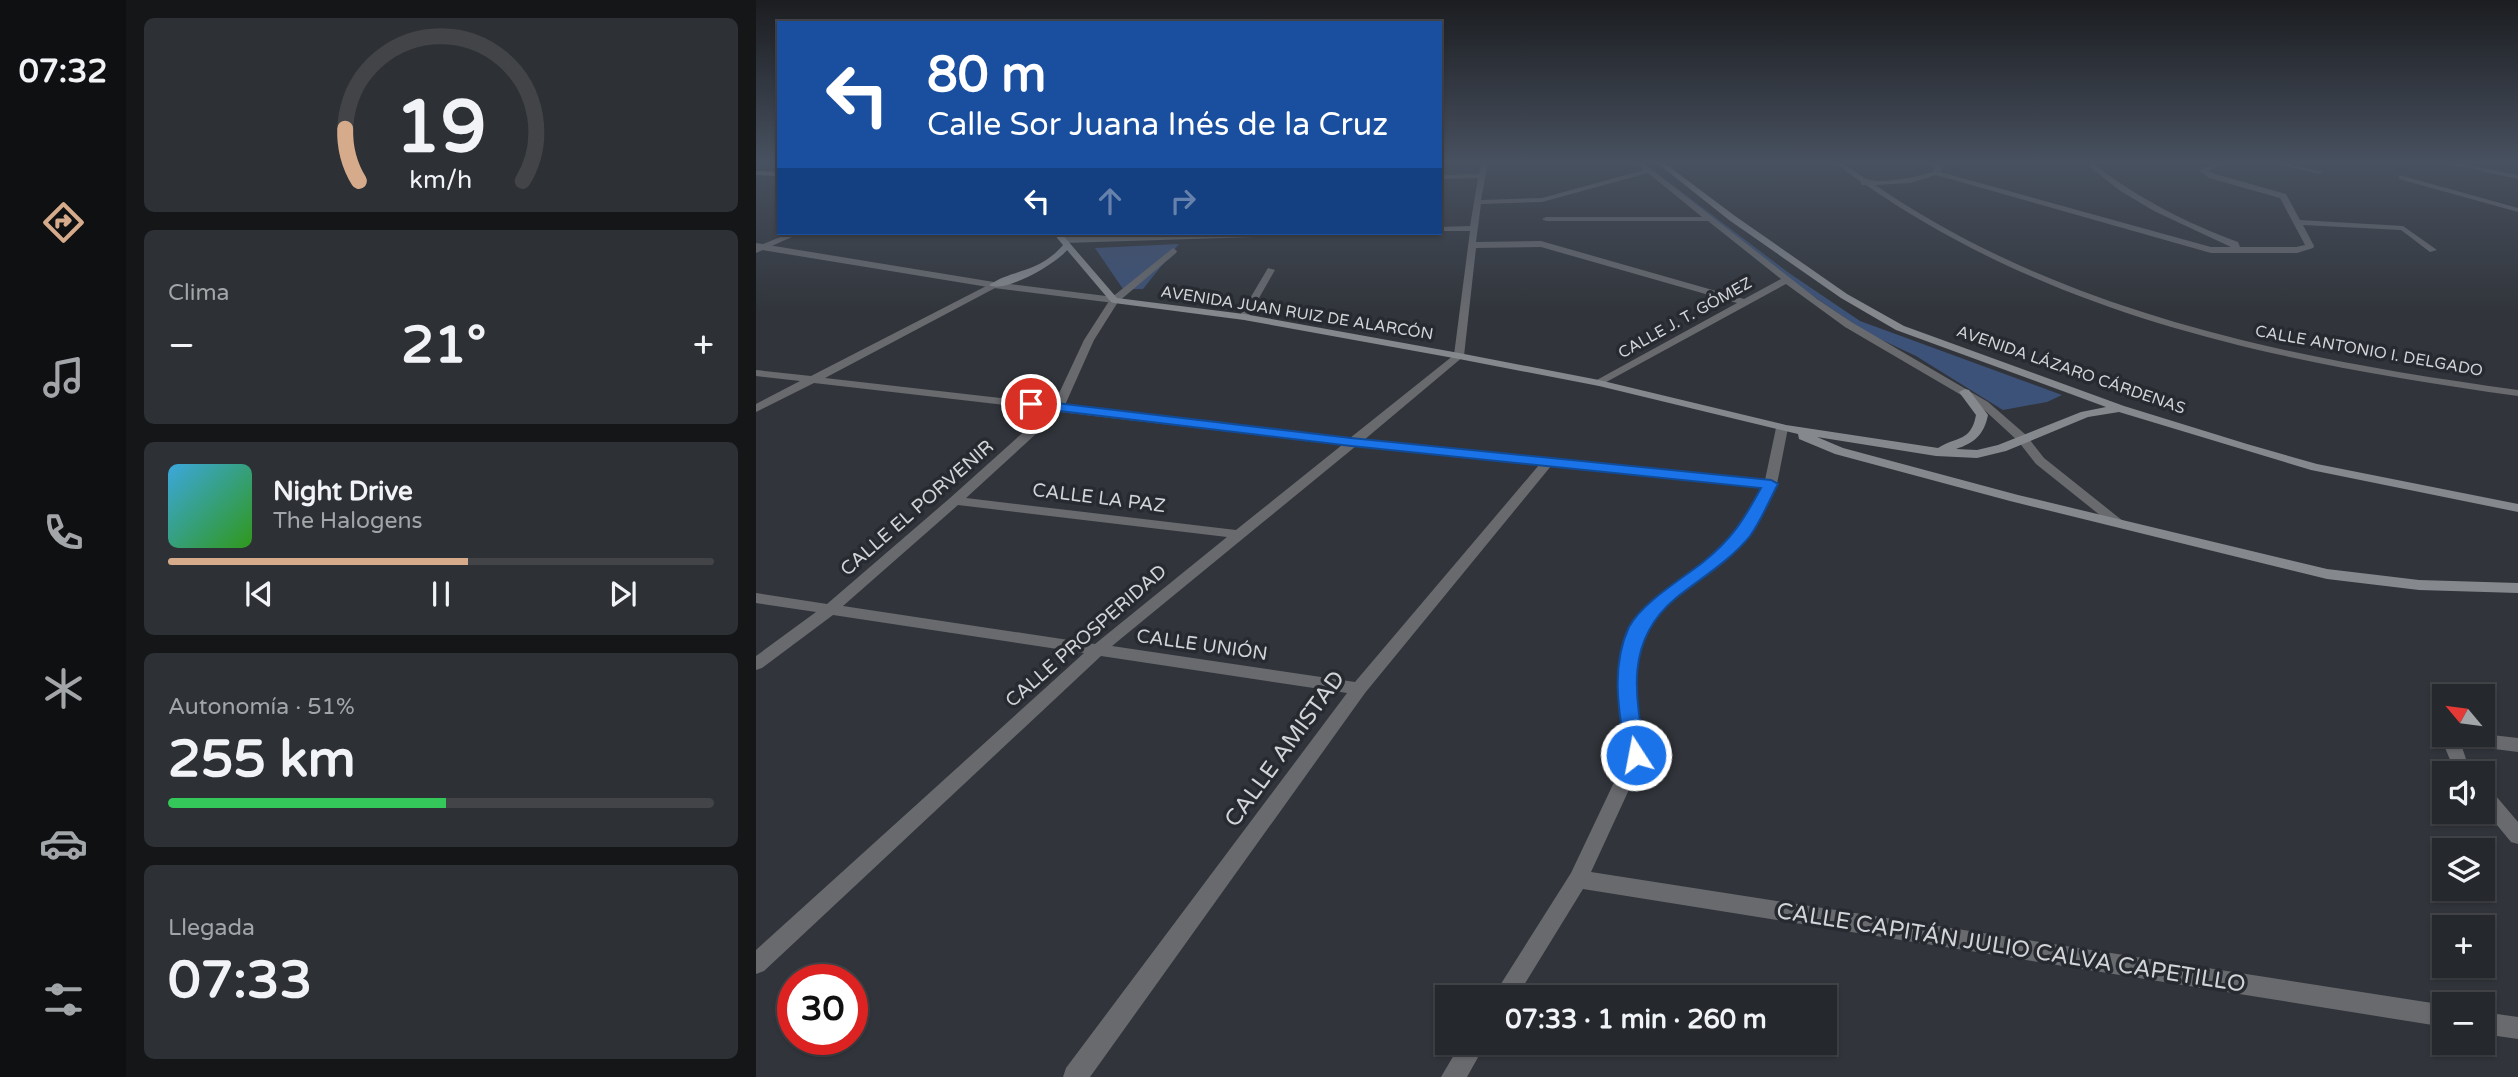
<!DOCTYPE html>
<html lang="es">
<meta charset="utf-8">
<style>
body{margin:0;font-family:"Varela Round",sans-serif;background:#2d3034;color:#f1f3f6;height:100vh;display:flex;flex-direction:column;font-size:26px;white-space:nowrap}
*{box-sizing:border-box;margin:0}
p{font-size:23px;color:#a3a6a9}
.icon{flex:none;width:38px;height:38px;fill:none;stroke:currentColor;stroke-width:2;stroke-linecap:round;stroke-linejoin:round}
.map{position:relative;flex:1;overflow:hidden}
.details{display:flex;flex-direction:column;gap:18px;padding:18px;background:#141618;width:630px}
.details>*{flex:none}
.guide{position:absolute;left:21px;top:21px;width:665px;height:214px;border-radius:0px;box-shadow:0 2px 5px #0004,0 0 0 2px #424448;background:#1a4fa0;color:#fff;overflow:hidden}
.needle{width:46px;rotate:299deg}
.controls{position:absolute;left:1676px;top:684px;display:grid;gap:14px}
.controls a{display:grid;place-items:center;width:63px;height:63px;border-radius:0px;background:#25282c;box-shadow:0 2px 5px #0004,0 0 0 2px #424448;font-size:35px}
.speed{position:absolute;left:21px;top:964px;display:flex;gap:14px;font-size:35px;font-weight:700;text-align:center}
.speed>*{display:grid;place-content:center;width:91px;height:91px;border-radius:50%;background:#25282c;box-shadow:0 2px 5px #0004,0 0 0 2px #424448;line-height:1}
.speed .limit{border:10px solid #d22;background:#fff;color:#111}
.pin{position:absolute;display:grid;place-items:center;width:60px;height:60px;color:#fff;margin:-30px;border:4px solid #fff;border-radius:50%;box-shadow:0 2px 7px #0007}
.me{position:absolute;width:77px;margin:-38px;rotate:349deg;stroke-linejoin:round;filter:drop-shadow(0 0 5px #0008)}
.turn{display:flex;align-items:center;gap:24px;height:147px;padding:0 35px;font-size:32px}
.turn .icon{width:91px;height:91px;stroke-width:2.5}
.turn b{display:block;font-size:49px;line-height:60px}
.lanes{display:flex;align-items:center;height:66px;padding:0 35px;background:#0003;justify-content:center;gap:35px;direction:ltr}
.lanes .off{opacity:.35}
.big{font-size:52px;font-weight:800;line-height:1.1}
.details .widget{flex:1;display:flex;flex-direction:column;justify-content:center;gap:10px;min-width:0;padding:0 24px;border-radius:10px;background:#2d3034}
.details .dial{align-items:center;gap:0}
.dial svg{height:182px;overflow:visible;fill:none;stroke:#424448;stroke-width:7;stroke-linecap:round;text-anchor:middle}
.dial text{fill:#f1f3f6;stroke:none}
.song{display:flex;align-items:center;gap:21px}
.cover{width:84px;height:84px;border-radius:10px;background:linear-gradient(135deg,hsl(200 70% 55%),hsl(110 70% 35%))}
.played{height:7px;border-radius:4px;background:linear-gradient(90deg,#d6ab8b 55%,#424448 55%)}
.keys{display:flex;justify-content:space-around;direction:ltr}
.heat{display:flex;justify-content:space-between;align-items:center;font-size:38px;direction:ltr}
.charge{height:10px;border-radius:5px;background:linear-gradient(90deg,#34c759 51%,#424448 0)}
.trip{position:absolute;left:679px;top:985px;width:402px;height:70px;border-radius:0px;background:#25282c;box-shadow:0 2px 5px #0004,0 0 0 2px #424448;font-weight:800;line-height:70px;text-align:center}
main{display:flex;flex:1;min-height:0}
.tab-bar{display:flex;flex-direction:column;width:126px;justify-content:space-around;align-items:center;background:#0f1012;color:#a3a6a9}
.tab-bar .icon{width:49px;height:49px}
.tab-bar .on{color:#d6ab8b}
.tab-bar b{font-size:32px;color:#f1f3f6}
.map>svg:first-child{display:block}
</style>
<main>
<nav class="tab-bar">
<b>07:32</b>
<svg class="icon on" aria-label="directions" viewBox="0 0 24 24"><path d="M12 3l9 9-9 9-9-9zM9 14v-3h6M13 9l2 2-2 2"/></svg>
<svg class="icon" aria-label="music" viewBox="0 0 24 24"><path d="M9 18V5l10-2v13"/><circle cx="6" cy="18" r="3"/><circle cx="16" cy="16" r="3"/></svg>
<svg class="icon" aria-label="phone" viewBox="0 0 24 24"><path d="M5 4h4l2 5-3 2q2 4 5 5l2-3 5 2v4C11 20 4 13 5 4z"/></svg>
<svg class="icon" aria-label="climate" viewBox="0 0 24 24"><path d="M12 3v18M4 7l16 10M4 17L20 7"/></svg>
<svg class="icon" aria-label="car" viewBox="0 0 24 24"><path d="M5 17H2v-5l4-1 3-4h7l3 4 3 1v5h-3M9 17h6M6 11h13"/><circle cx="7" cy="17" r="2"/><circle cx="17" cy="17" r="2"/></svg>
<svg class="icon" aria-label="filters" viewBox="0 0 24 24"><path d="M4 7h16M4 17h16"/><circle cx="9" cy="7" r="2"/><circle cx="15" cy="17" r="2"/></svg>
</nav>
<section class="details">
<div class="widget dial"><svg viewBox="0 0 100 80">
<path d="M14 69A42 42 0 1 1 86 69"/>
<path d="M14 69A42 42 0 0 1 8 46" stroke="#d6ab8b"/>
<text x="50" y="56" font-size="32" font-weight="700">19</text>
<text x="50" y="72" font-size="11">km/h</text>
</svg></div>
<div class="widget"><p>Clima</p>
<div class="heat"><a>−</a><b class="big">21°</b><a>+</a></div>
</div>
<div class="widget">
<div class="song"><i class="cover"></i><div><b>Night Drive</b><p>The Halogens</p></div></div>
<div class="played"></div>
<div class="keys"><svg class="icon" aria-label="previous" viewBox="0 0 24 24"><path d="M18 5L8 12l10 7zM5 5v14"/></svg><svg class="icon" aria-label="pause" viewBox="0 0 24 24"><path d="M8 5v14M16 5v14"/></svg><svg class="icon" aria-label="next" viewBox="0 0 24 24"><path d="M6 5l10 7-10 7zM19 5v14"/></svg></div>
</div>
<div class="widget"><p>Autonomía · 51%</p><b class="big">255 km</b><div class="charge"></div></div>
<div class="widget"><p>Llegada</p><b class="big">07:33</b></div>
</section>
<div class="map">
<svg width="1762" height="1077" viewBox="0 0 1762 1077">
<rect width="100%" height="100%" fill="#31353b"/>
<!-- green -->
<path fill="#3d5278" d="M 878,162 L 886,162 L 1033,273 L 1104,321 L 1306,395 L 1291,402 L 1247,410 L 1160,356 L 1113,334 L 1054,294 Z
M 423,244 L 387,289 L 367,289 L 339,248 Z"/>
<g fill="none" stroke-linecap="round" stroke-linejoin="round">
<!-- minor -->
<path fill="#686a6e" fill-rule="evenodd" d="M 726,162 L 732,162 L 725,200 L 786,198 L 888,170 L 879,162 L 886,162 L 1061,299 L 1097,323 L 1232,402 L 1270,435 L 1288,458 L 1367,521 L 1360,525 L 1355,524 L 1280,464 L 1262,441 L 1224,406 L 1089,327 L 1030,284 L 843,386 L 837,383 L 839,381 L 981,303 L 785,247 L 720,248 L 708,356 L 608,440 L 1009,480 L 1020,428 L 1026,424 L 1032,428 L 1021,484 L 992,536 L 957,569 L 917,599 L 889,630 L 878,676 L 881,714 L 889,755 L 835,872 L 1689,1005 L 1689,1027 L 827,889 L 760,998 L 736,998 L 815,873 L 871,755 L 863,714 L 862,676 L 874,628 L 907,593 L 947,563 L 981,531 L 1007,487 L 795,466 L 609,693 L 334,1077 L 307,1077 L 310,1068 L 591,693 L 345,656 L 8,971 L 0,974 L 0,950 L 328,653 L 77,615 L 6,668 L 0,670 L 0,656 L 60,612 L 0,603 L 0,593 L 71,604 L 194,498 L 292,410 L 58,383 L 0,412 L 0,404 L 44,381 L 0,376 L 0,370 L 55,376 L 238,282 L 241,283 L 241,287 L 69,378 L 298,404 L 328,340 L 355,298 L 417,248 L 421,251 L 420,253 L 362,302 L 338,340 L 309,405 L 594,438 L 698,355 L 714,231 L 684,231 L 684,227 L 714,226 L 722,178 L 684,179 L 684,175 L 723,174 ZM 892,173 L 946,217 L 790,217 L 786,219 L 790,221 L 952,221 L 1025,279 L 988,299 L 785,241 L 720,242 L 725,204 L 786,202 ZM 304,412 L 586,445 L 480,530 L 210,498 ZM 600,446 L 783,465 L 599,682 L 356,646 ZM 202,505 L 471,537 L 339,644 L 87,606 Z
M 1078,162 C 1091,161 1099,174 1111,179 C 1125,185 1163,176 1177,172 L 1179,168 L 1175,162 L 1181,162 L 1187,168 L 1184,172 L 1455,247 L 1475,247 L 1398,211 L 1363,190 L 1328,162 L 1335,162 C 1380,197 1428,222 1482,242 L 1484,247 L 1540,247 L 1549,245 L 1524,198 L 1453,178 L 1443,170 L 1465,162 L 1473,162 L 1452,170 L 1459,174 L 1530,194 L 1544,220 L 1647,226 L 1681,250 L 1674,252 L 1645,230 L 1547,225 L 1558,246 L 1557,248 L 1541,253 L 1455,253 L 1180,175 L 1154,183 L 1119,185 C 1310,315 1537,359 1762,390 L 1762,396 C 1532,364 1305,320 1110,185 L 1105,185 L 1105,182 Z
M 1513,162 L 1524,162 L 1567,172 L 1563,174 Z
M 1684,162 L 1695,162 L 1762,175 L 1762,179 Z
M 34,233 L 45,233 L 0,253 L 0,247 Z
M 482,233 L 568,233 L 564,235 L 308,243 L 304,240 L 308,237 Z
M 512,268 L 519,270 L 491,319 L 485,319 L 483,317 Z
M 1727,734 L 1762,738 L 1762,752 L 1715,746 L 1706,747 L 1711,762 L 1719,774 L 1700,774 L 1687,743 L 1690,738 L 1702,735 Z
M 1727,787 L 1734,789 L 1762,822 L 1762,844 L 1755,842 L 1727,808 Z
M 1727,1012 L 1762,1017 L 1762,1039 L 1727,1034 Z
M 705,1043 L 730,1043 L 711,1077 L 685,1077 Z"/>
<!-- tertiary -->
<path fill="#686a6e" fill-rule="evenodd" d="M 1643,175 L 1762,208 L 1762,212 L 1643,179 Z
M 0,243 L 238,282 L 358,297 L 363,300 L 358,303 L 238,288 L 0,249 Z"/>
<!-- secondary -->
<path fill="#85888d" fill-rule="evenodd" d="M 900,162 L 907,162 L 979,216 L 1091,294 L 1148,326 L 1368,406 L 1491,444 L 1561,464 L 1762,504 L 1762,512 L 1555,470 L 1363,412 L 1332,417 L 1250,451 L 1221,458 L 1180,456 L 1061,437 L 1087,448 L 1262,495 L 1571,569 L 1663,580 L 1762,583 L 1762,593 L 1663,590 L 1571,579 L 1254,501 L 1079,454 L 1043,439 L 1042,434 L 843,386 L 703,359 L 488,320 L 358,303 L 355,302 L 311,250 C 300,264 248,294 233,285 C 259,268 282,274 307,245 L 297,233 L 305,233 L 361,298 L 488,314 L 703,353 L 843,380 L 1030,425 L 1182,448 C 1201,436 1215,442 1220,415 L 1203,392 L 1209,389 L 1213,390 L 1232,415 C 1228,435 1218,443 1200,449 L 1221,450 L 1242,445 L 1325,412 L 1350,407 L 1140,330 L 1085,298 L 973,220 Z
M 0,171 L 23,172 L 23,176 L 0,175 Z"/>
</g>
<!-- sky -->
<linearGradient id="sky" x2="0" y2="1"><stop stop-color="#1b1d20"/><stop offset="0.52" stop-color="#485160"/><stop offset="1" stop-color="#485160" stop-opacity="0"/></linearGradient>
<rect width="1762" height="312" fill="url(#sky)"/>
<!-- route -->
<path fill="#1a73e8" stroke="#114b97" stroke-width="2" d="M 275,400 L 595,438 L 1015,480 L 1022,484 C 1013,501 1005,521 994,536 C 974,561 945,578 920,598 C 868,641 879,696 890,755 L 887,760 L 880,763 L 873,760 L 870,755 C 863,714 854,667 873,627 C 886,603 924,580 946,563 C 976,539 987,521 1005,488 L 595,446 L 270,407 L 270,401 Z"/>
<g text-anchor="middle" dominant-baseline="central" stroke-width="7" stroke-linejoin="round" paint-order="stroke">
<!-- far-street labels -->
<g font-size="16" fill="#d2d4d8" stroke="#272b31">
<text transform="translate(541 313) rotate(9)">AVENIDA JUAN RUIZ DE ALARCÓN</text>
<text transform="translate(929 318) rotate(-29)">CALLE J. T. GÓMEZ</text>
<text transform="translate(1613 351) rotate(10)">CALLE ANTONIO I. DELGADO</text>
<text transform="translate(1315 370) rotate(19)">AVENIDA LÁZARO CÁRDENAS</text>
</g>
<!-- street labels -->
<g font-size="19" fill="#d2d4d8" stroke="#272b31">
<text transform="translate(343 498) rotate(7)">CALLE LA PAZ</text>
<text transform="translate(161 508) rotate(-41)">CALLE EL PORVENIR</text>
<text transform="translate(330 636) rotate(-41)">CALLE PROSPERIDAD</text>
<text transform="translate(446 645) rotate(8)">CALLE UNIÓN</text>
</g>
<!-- near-street labels -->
<g font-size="23" fill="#d2d4d8" stroke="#272b31">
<text transform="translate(529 749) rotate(-54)">CALLE AMISTAD</text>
<text transform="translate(1255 948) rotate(9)">CALLE CAPITÁN JULIO CALVA CAPETILLO</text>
</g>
</g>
</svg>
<div class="controls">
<a><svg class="needle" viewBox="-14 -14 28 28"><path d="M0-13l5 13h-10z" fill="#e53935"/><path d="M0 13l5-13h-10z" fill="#a3a6a9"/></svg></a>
<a><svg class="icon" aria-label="sound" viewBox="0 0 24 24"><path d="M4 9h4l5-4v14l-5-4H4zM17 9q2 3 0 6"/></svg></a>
<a><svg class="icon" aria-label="layers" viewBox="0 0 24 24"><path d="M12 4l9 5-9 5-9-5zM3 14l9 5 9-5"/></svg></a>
<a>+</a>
<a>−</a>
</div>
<div class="speed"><div class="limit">30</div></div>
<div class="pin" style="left:275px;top:404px;background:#d93025"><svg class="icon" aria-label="arrive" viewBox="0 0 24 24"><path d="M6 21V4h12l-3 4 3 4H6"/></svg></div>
<svg class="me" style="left:880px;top:755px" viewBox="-20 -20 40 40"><circle r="17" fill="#1a73e8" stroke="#fff" stroke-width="3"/><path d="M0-11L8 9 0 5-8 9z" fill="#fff"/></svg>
<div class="trip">07:33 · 1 min · 260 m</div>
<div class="guide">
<div class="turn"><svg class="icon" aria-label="left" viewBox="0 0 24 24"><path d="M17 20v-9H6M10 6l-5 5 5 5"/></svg><div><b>80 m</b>Calle Sor Juana Inés de la Cruz</div></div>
<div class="lanes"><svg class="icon" aria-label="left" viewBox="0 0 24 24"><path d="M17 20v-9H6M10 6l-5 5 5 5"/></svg><svg class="icon off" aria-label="ahead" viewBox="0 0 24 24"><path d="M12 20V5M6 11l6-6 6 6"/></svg><svg class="icon off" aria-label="right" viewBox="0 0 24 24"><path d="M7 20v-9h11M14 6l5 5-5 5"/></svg></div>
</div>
</div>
</main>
